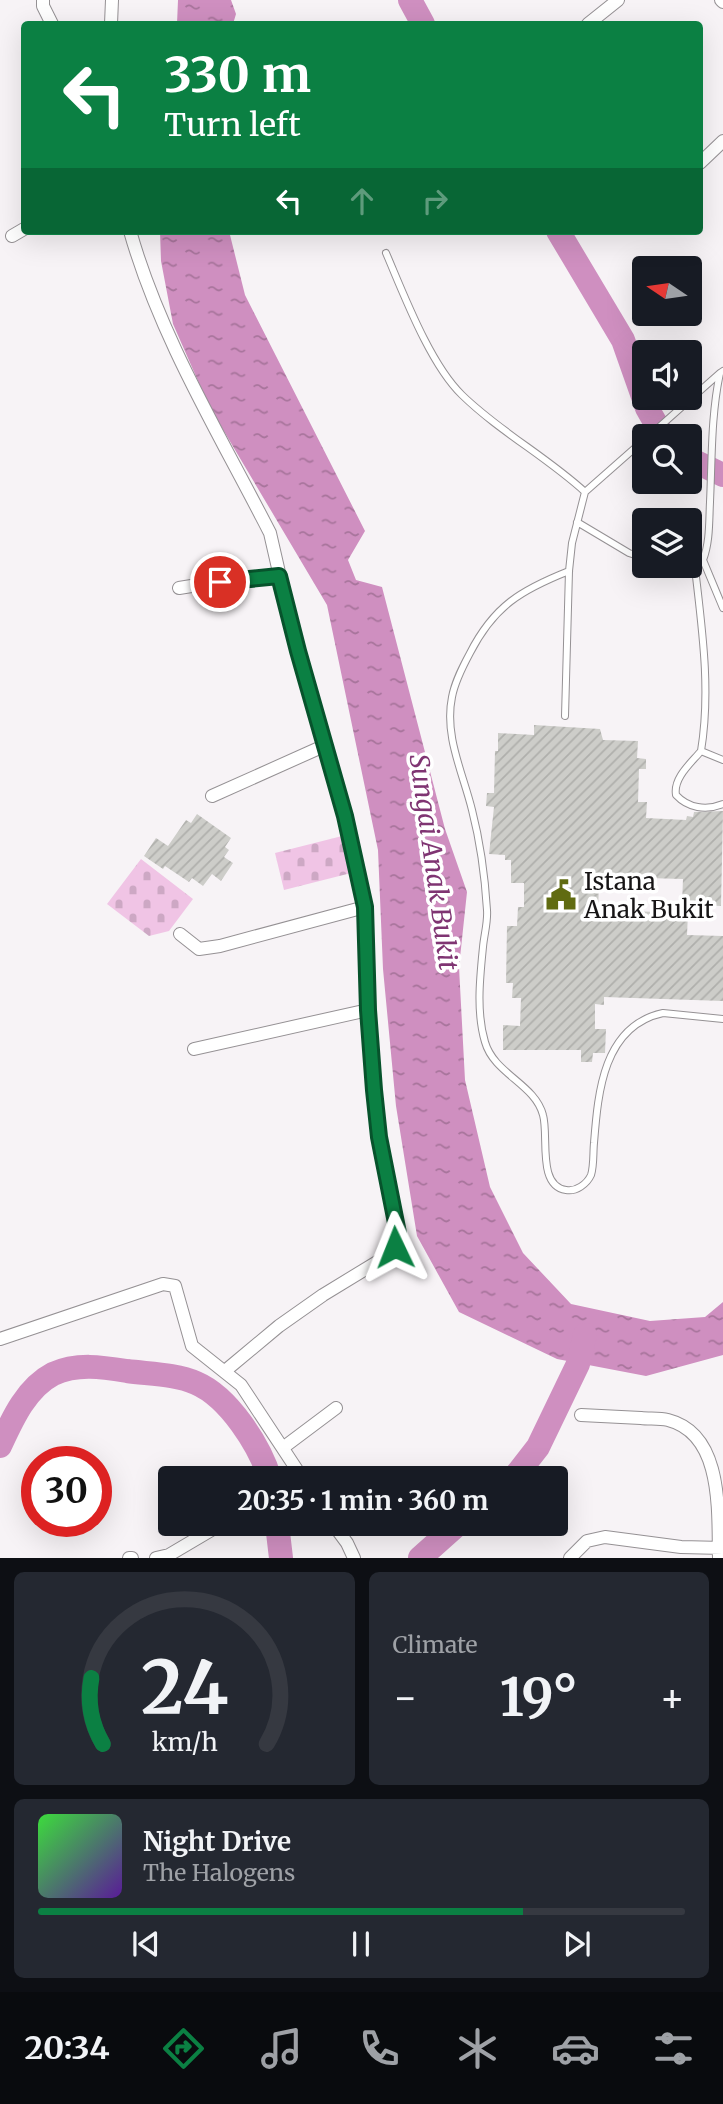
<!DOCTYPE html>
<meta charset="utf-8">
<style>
body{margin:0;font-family:Merriweather,serif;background:#242831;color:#f1f3f6;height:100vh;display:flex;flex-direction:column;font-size:26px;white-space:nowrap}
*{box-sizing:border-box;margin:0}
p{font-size:23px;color:#9ea1a6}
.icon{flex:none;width:38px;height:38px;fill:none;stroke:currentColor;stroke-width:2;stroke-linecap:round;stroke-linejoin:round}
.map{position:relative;height:1558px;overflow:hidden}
.drawer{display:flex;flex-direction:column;gap:14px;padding:14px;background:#0d0f14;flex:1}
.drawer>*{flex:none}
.guide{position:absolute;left:21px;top:21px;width:682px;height:214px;border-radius:7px;box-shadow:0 7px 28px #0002;background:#0b8043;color:#fff;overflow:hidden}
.needle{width:46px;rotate:283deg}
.controls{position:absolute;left:632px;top:256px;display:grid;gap:14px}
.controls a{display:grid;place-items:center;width:70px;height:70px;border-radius:7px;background:#171b24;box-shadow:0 7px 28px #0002;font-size:35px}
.speed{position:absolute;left:21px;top:1446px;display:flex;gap:14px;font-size:35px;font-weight:700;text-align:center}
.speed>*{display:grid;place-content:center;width:91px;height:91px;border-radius:50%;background:#171b24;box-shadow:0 7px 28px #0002;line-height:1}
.speed .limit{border:10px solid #d22;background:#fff;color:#111}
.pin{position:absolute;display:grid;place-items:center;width:60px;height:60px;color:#fff;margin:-30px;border:4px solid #fff;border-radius:50%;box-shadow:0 2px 7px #0007}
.me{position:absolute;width:77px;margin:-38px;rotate:358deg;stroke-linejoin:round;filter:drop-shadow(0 0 5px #0008)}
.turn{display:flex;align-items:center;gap:24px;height:147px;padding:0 28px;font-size:32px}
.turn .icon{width:91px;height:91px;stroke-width:2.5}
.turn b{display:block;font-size:49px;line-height:60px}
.lanes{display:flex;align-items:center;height:66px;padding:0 28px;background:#0003;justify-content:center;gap:35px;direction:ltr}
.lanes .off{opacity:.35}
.big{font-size:52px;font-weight:700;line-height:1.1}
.drawer .tile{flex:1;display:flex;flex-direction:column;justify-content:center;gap:10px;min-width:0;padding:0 24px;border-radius:10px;background:#242831}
.drawer .dial{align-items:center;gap:0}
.dial svg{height:182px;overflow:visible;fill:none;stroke:#363941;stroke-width:7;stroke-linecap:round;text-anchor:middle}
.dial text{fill:#f1f3f6;stroke:none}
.song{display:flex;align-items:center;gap:21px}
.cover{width:84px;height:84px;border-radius:10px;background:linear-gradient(135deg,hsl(120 70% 55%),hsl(270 70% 35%))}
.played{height:7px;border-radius:4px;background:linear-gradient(90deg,#0b8043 75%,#363941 75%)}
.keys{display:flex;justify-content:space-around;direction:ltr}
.heat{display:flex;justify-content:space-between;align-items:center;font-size:38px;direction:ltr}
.drawer .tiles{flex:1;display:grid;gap:14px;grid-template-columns:1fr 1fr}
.tile:last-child{grid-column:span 2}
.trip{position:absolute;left:158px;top:1466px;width:410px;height:70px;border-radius:7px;background:#171b24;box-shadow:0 7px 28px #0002;font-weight:700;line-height:70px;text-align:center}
.tabs{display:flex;height:112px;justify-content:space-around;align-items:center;background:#090b0e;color:#9ea1a6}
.tabs .icon{width:49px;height:49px}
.tabs .on{color:#0b8043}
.tabs b{font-size:32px;color:#f1f3f6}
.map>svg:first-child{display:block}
</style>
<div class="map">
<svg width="723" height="1558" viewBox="0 0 723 1558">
<defs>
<pattern id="cemetery-stones" width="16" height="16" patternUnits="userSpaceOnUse" patternTransform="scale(1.75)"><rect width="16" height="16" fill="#f0c4e5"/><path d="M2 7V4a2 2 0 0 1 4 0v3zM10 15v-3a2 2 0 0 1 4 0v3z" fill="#cda8c4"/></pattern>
<pattern id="water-ripples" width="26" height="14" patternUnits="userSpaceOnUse" patternTransform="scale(1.75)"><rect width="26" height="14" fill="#cf8fc0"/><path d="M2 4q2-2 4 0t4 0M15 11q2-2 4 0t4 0" fill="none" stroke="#a7749b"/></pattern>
<pattern id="building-hatch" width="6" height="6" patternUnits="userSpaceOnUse" patternTransform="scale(1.75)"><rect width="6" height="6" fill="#cdcdc9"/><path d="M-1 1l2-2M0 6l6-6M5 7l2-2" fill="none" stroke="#afafac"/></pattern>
</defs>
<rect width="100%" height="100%" fill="#f7f3f6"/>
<!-- cemetery -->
<path fill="url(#cemetery-stones)" d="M 354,833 L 363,870 L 284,890 L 275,853 Z
M 141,859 L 193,899 L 169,931 L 149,936 L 107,904 Z"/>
<!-- water -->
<path fill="url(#water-ripples)" d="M 178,0 L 231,0 L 236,14 L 233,24 L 177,24 Z
M 160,231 L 229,231 L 245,295 L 365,531 L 348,560 L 356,580 L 382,587 L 445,829 L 467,892 L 459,967 L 465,1080 L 490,1187 L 523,1253 L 571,1304 L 650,1321 L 705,1317 L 723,1302 L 723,1355 L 646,1376 L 557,1359 L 459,1312 L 417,1236 L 396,1106 L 383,969 L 378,850 L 327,605 L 209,406 L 173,324 L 161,261 Z"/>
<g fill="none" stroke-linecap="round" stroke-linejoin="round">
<!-- river -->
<path stroke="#cf8fc0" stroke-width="24" d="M 410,0 L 423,24
M 558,231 L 623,340 L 647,408 L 663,436
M 690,459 L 723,475
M 0,1446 C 12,1420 26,1388 53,1374 C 77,1363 102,1367 127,1371 C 149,1374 176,1374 196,1383 C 229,1397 260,1446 270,1479
M 513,1479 L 538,1447 L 578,1364 L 585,1335
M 277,1524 L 281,1558
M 420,1558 L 458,1524"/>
</g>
<!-- building -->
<path fill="url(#building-hatch)" d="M 534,725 L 600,729 L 603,740 L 638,741 L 637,758 L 646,759 L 646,769 L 639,769 L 638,802 L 647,802 L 646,818 L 686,820 L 687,816 L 693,817 L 694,812 L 723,811 L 721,906 L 682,904 L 683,879 L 610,877 L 610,885 L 599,885 L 598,910 L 688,913 L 687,935 L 723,936 L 723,1001 L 604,997 L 604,1005 L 595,1004 L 595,1029 L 606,1029 L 605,1053 L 593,1053 L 592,1062 L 581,1062 L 581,1050 L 503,1050 L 503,1025 L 520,1026 L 521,998 L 512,998 L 513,983 L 506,983 L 507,926 L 517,926 L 518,907 L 524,907 L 524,883 L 511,883 L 511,860 L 505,860 L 505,855 L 489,854 L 494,807 L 486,806 L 487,793 L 494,793 L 495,751 L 498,751 L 498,733 L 534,735 Z
M 197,814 L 231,838 L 225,847 L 229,850 L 224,857 L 233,863 L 221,881 L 212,874 L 203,886 L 192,878 L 189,882 L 165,866 L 163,869 L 144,856 L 156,838 L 168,846 L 186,820 L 191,823 Z"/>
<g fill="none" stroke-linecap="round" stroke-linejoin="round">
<!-- lane casing -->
<g stroke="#959194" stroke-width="8">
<path id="lane" d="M 386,253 C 404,295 430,364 462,395 C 500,432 547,457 585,492
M 723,371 L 720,373 C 711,415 712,458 710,502 C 709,521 710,542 703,560 L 723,608
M 649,436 L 720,373
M 577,522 L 629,553 L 644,558
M 667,565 L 681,568 L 697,566
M 695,568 C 702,629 711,690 701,751
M 569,571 C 521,590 494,606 470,653 C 463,666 455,681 452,697 C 444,736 463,773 472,810 C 480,841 485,878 487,910 C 488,922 484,935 483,947 C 480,977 476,1012 485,1042 C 494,1074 535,1084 543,1115 C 549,1136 537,1186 566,1190 C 576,1192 587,1184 591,1175 C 594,1166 593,1152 594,1143 C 598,1093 603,1026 663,1013 L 723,1019
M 565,716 L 569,571 L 572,543 L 585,492 L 644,440
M 723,760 L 701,751 C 691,763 673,778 676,795 C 688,808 706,811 723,804"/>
</g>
<!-- street casing -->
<g stroke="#959194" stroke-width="14">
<path id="street" d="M 43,0 L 43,6 L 52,24
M 721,0 L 723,2
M 111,24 L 112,0
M 588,24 L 618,0
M 700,163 L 723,141
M 130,231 C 160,337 220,435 270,533 L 297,651 L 345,816 L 365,907 L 368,1010 L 374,1090 L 379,1137 L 398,1233 L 395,1247 L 382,1259 L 323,1295 L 279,1326 L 225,1371
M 12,236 L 24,229
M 179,588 L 241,578 L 279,576
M 212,796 L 326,745
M 180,934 L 199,949 L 220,946 L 365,907
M 194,1049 L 368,1010
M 0,1339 L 163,1284 L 175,1286 L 192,1346 L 241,1385 L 303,1479
M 581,1415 C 601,1416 621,1417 641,1418 C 649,1419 659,1418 668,1420 C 723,1434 718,1510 719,1558
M 284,1447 L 336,1408
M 333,1524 L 347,1543 L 354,1558
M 129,1558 L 132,1558
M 156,1558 L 169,1555 L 213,1529
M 570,1558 L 587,1541 L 605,1537 L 681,1547 L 723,1548"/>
</g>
<!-- lane -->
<use href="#lane" stroke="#fff" stroke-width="6"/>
<!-- street -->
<use href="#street" stroke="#fff" stroke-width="12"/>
</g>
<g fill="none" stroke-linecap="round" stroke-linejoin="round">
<!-- route casing -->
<g stroke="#07532c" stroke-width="18">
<path id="route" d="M 220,582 L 279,576 L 298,651 L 345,816 L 365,907 L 368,1010 L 374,1090 L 379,1137 L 398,1233 L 395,1247"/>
</g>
<!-- route -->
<use href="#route" stroke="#0b8043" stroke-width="12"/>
</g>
<!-- icons -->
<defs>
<g id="civic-bare" transform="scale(2.415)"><path d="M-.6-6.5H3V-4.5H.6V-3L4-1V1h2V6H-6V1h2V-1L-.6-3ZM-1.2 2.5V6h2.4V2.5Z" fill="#606b11" stroke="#fff" stroke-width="2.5" paint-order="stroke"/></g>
</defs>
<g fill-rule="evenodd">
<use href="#civic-bare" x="561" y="895"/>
</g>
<g text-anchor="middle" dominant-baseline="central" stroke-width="7" stroke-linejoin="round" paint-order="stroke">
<!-- poi labels -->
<g font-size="24" fill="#171516" stroke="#fff" text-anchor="start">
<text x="584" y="881">Istana<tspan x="584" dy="28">Anak Bukit</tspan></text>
</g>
<!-- water labels -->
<g font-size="26" font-style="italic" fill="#7f3472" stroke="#fff">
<text transform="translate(434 862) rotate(82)">Sungai Anak Bukit</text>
</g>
</g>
</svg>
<div class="controls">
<a><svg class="needle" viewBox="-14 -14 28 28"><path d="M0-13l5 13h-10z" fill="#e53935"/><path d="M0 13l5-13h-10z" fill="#9ea1a6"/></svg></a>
<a><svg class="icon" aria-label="sound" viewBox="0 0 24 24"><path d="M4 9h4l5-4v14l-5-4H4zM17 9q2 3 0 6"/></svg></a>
<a><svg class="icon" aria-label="search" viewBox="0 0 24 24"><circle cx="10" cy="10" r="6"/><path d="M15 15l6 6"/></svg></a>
<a><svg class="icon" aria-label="layers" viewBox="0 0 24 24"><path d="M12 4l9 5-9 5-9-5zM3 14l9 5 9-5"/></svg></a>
</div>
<div class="speed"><div class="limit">30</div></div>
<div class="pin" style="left:220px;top:582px;background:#d93025"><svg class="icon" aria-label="arrive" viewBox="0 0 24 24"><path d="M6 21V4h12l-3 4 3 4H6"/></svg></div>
<svg class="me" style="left:395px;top:1247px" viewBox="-20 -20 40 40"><path d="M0-17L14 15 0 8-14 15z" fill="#0b8043" stroke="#fff" stroke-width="4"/></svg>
<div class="trip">20:35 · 1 min · 360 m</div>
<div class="guide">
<div class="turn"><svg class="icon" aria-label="left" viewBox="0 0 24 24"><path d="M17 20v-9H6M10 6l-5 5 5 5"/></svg><div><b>330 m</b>Turn left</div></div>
<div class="lanes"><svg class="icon" aria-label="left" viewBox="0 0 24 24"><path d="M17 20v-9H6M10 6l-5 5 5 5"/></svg><svg class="icon off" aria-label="ahead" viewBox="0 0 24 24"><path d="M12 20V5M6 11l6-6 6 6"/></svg><svg class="icon off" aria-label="right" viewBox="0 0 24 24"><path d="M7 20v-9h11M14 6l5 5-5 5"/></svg></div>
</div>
</div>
<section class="drawer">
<div class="tiles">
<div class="tile dial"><svg viewBox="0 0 100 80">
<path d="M14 69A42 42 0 1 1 86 69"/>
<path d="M14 69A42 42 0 0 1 9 40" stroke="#0b8043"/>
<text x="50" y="56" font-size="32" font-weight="700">24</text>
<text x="50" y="72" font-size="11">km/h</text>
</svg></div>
<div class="tile"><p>Climate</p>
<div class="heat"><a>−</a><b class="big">19°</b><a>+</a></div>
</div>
<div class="tile">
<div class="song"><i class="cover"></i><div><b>Night Drive</b><p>The Halogens</p></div></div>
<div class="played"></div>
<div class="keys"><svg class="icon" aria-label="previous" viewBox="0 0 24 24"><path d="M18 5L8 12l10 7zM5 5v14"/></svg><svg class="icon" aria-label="pause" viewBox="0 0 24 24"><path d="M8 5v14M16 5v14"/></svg><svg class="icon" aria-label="next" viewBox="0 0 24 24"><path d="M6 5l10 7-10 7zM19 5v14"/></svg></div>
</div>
</div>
</section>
<nav class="tabs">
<b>20:34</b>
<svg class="icon on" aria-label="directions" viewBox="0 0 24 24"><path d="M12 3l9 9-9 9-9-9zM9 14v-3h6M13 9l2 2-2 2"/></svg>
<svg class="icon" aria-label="music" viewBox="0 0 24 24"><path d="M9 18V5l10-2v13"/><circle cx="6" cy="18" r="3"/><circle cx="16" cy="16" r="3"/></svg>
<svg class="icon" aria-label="phone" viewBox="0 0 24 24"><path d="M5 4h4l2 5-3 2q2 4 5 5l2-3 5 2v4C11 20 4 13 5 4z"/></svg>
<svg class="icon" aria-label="climate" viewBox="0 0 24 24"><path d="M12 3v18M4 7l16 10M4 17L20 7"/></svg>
<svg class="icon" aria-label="car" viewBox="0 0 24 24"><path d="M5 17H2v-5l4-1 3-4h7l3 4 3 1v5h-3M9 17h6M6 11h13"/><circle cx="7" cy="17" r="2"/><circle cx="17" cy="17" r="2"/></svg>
<svg class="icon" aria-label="filters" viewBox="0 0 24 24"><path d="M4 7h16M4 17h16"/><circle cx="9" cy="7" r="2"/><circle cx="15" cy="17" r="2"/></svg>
</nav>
